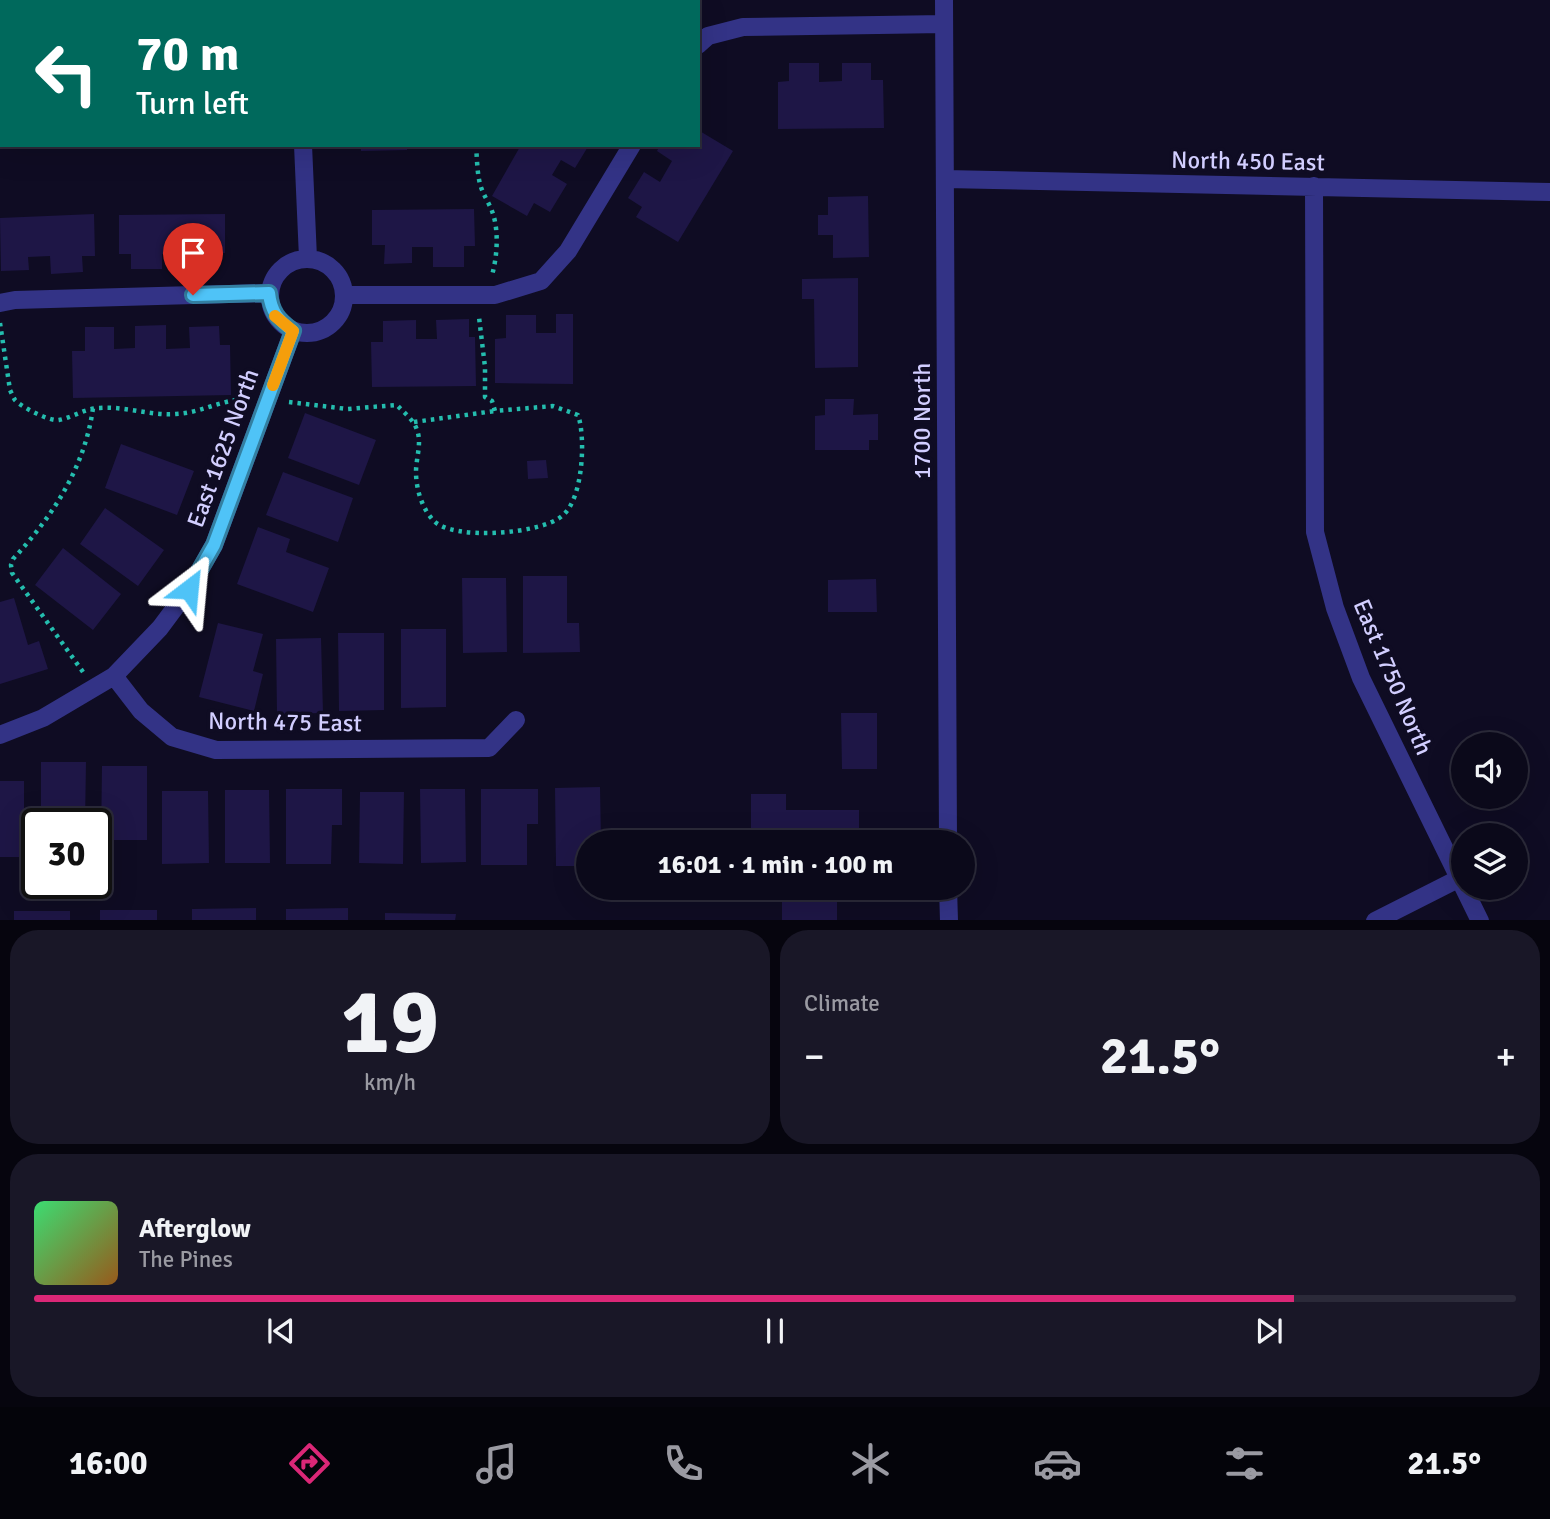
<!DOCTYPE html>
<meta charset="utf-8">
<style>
body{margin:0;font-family:Signika,sans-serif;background:#191727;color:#f1f3f6;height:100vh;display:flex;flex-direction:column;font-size:26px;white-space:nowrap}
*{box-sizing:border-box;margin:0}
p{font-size:23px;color:#9a9aa2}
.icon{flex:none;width:38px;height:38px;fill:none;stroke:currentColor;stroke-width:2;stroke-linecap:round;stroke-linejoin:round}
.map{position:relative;height:920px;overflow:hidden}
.sheet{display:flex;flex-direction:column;gap:10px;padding:10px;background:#06050e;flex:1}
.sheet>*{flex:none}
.guide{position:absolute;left:0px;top:0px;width:700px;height:147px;box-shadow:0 7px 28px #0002,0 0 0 2px #2b2a39;background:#00695c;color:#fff;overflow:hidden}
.controls{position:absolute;left:1451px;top:732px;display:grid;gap:14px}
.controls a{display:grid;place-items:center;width:77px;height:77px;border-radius:50%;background:#0b091a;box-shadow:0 7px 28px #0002,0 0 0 2px #2b2a39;font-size:35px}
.speed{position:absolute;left:21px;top:808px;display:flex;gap:14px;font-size:35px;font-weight:700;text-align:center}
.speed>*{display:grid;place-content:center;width:91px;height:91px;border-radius:50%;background:#0b091a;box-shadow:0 7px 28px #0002,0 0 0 2px #2b2a39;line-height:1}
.speed .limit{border:4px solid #111;border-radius:10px;background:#fff;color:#111}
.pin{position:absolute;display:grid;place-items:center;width:60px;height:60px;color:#fff;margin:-72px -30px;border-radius:50% 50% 50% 0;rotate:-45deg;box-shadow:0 0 7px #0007}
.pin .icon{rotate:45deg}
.me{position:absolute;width:77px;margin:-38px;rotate:29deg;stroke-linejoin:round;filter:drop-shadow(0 0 5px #0008)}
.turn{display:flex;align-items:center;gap:24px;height:147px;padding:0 21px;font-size:32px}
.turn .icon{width:91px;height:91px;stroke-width:2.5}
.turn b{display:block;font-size:49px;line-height:60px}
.big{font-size:52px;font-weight:800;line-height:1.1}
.sheet .widget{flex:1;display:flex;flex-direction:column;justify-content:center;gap:10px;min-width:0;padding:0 24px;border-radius:28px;background:#191727}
.sheet .dial{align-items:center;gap:0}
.dial b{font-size:91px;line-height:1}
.song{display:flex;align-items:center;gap:21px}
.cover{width:84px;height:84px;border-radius:10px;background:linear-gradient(135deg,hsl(140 70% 55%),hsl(30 70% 35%))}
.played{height:7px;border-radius:4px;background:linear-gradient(90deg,#db2777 85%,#2b2a39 85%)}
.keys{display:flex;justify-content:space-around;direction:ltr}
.heat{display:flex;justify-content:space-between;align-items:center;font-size:38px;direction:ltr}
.sheet .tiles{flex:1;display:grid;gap:10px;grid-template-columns:1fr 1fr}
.widget:last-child{grid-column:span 2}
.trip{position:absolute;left:576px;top:830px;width:399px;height:70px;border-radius:35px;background:#0b091a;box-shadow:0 7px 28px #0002,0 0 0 2px #2b2a39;font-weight:800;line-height:70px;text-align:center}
.dock{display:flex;height:112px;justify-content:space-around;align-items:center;background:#04040a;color:#9a9aa2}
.dock .icon{width:49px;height:49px}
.dock .current{color:#db2777}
.dock b{font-size:32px;color:#f1f3f6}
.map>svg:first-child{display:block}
</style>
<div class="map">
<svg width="1550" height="921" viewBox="0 0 1550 921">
<rect width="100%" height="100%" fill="#0f0c23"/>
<!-- building -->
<path fill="#1e1646" d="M 789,63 L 819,63 L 819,82 L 842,81 L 842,63 L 871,63 L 871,80 L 883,80 L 884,128 L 778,129 L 778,82 L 789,81 Z
M 698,130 L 733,151 L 678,242 L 636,217 L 642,207 L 628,198 L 644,172 L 660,182 L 672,161 L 657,151 L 660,145 L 698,145 Z
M 361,145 L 407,145 L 407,150 L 361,151 Z
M 521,145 L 589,145 L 575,168 L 561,160 L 552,175 L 567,184 L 550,212 L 534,203 L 527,216 L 492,196 Z
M 868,196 L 869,257 L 833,258 L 833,235 L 818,235 L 818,215 L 828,215 L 828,197 Z
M 474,209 L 475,246 L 464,246 L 464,267 L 433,267 L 433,247 L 412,247 L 412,263 L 384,264 L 385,245 L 372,245 L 372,210 Z
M 94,214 L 95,256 L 82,256 L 83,272 L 51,274 L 50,256 L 28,257 L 29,270 L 1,271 L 0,218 Z
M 225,214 L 225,253 L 211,253 L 212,270 L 183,271 L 183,254 L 162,254 L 162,269 L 131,269 L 131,254 L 119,254 L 119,215 Z
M 858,278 L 858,367 L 815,368 L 814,299 L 802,299 L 802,279 Z
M 556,314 L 573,314 L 573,384 L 495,383 L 495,339 L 506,338 L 506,315 L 536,315 L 536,333 L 556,333 Z
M 469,319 L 469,337 L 475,337 L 476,386 L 372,387 L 371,342 L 383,342 L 383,321 L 416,320 L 416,339 L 437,339 L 436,320 Z
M 166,325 L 166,349 L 190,348 L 189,327 L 219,326 L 220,345 L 230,345 L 231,395 L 73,398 L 72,351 L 85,351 L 85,327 L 114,327 L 114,349 L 135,348 L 135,326 Z
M 825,399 L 854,399 L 853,415 L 878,414 L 878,440 L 869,440 L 869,450 L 815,450 L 815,416 L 825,415 Z
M 305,413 L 376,440 L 359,485 L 288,458 Z
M 121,444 L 194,471 L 177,515 L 105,488 Z
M 546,460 L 548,478 L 528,479 L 527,461 Z
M 283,472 L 353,498 L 338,542 L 266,515 Z
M 105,508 L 164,550 L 138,586 L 80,544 Z
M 258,527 L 290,539 L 286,552 L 329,568 L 313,612 L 237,584 Z
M 63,548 L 121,594 L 93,630 L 35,585 Z
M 523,576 L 567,576 L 567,623 L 579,623 L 580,652 L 523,653 Z
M 462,578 L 506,578 L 507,652 L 463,653 Z
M 876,579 L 877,612 L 828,612 L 828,580 Z
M 14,598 L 28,645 L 39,641 L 48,669 L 0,684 L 0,602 Z
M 218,623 L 263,634 L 253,671 L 263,674 L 254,711 L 199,697 Z
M 401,629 L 446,629 L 446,707 L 401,708 Z
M 338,633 L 384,633 L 384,710 L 339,711 Z
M 321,638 L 323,713 L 277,714 L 276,639 Z
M 841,713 L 877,713 L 877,769 L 842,769 Z
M 41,762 L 86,762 L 85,824 L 41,824 Z
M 102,766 L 147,766 L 147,840 L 101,840 Z
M 0,781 L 24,781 L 24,857 L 0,857 Z
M 600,787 L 601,842 L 588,842 L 588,866 L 556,866 L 555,788 Z
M 286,789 L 342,789 L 342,825 L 332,825 L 331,864 L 286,864 Z
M 420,789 L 465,789 L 466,862 L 421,863 Z
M 481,789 L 538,789 L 538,824 L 527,824 L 527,865 L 481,865 Z
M 225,790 L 269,790 L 270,863 L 225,863 Z
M 162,791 L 208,791 L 209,863 L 162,864 Z
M 360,792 L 404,792 L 403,864 L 359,863 Z
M 751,794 L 786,794 L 786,810 L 859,810 L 859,842 L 807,842 L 807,831 L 751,831 Z
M 782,887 L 837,887 L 837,921 L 782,921 Z
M 256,908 L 256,921 L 192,921 L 192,909 Z
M 348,908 L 348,921 L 286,921 L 286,909 Z
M 100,910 L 157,910 L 157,921 L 100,921 Z
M 14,911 L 70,911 L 70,921 L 14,921 Z
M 385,913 L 456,914 L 455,921 L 385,921 Z"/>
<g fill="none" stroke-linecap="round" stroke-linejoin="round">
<!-- path -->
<path stroke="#24bdae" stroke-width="4.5" stroke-dasharray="3.5 5" stroke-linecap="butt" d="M 476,145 C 477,158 477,172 480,184 C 483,195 490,204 493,214 C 499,232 497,258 492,275
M 0,323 L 10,390 C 12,394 13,397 15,400 C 21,407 51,422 59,420 C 74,417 85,408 100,408 C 126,406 150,416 176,414 C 200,413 221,400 245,399
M 289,402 L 347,409 L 397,405 C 404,413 414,420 417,430 C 422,443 416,458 416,472 C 416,489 422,509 434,521 C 454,541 541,534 562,516 C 583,500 586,438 578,415 L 553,406 L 495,411 L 492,401 L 485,397 L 485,367 L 479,317
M 414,422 L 495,411
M 83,672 L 12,573 L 11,565 L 13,559 C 53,516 85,467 93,408"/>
<!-- minor -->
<path stroke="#333386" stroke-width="18" d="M 299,0 L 299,2
M 944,0 L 948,842
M 698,45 L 708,36 L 743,27 L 944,24
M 303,145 L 308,258
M 945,179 L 1550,192
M 1314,186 L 1315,532 L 1335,608 L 1361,678 L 1480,921
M270 296a37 37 0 1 1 74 0a37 37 0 1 1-74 0Z
M 345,295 L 495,295 L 541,281 L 568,251 L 632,145
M 0,303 L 15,300 L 269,293
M 114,676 L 160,628 L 189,589 L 214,545 L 293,331
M 0,735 L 43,718 L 114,676 L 141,711 L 172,737 L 216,750 L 489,748 L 516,720
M 948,887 L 949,921
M 1375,921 L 1458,879"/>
</g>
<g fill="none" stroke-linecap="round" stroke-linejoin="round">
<!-- route casing -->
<g stroke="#337fa1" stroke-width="18">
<path id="route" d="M 189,589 L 214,545 L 293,331 C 278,320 271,312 269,293 L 193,295"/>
</g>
<!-- route -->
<use href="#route" stroke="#4fc3f7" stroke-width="12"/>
<!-- slow -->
<path stroke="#f59e0b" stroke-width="12" d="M 273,385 L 293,331 L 275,316"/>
</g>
<g text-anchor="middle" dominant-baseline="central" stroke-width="7" stroke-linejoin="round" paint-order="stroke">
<!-- street labels -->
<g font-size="24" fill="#d2ceff" stroke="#0f0c23">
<text transform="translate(1248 161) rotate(1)">North 450 East</text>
<text transform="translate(922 421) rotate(-90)">1700 North</text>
<text transform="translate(223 448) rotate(-70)">East 1625 North</text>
<text transform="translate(1393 677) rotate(67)">East 1750 North</text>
<text transform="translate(285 722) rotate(1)">North 475 East</text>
</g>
</g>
</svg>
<div class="controls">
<a><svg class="icon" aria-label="sound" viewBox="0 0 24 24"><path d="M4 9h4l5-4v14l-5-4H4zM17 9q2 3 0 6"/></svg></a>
<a><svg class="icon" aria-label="layers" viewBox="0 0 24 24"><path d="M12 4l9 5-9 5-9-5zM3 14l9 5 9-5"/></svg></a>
</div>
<div class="speed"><div class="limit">30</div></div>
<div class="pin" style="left:193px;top:295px;background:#d93025"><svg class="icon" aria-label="arrive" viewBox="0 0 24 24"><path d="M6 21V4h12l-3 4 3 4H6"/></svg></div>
<svg class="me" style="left:189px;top:589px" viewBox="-20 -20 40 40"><path d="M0-17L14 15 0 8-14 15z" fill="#4fc3f7" stroke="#fff" stroke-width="4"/></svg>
<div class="trip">16:01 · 1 min · 100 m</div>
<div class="guide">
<div class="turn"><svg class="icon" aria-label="left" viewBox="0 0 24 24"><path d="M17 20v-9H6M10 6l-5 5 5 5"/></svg><div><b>70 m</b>Turn left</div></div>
</div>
</div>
<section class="sheet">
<div class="tiles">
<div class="widget dial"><b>19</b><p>km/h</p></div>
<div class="widget"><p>Climate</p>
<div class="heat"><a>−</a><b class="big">21.5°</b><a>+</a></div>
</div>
<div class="widget">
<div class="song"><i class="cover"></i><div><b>Afterglow</b><p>The Pines</p></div></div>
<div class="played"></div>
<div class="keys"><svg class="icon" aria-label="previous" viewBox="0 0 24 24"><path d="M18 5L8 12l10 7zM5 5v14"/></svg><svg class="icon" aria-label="pause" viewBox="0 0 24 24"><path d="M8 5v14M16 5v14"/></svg><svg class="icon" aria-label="next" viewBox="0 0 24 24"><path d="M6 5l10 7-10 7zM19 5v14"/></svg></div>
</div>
</div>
</section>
<nav class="dock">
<b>16:00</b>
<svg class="icon current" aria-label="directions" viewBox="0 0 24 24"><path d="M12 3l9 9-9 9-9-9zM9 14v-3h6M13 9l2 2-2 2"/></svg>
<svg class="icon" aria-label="music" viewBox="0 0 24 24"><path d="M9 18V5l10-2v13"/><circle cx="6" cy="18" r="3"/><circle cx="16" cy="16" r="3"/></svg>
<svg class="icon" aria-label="phone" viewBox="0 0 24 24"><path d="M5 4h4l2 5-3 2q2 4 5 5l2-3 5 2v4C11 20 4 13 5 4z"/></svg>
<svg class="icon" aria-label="climate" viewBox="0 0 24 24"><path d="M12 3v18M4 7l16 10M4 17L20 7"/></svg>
<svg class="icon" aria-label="car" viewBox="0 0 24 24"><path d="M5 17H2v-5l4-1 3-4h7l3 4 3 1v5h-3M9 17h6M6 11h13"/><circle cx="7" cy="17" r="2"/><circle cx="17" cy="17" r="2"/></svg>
<svg class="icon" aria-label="filters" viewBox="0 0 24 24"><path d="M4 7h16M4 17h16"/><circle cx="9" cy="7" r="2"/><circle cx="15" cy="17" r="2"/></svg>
<b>21.5°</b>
</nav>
